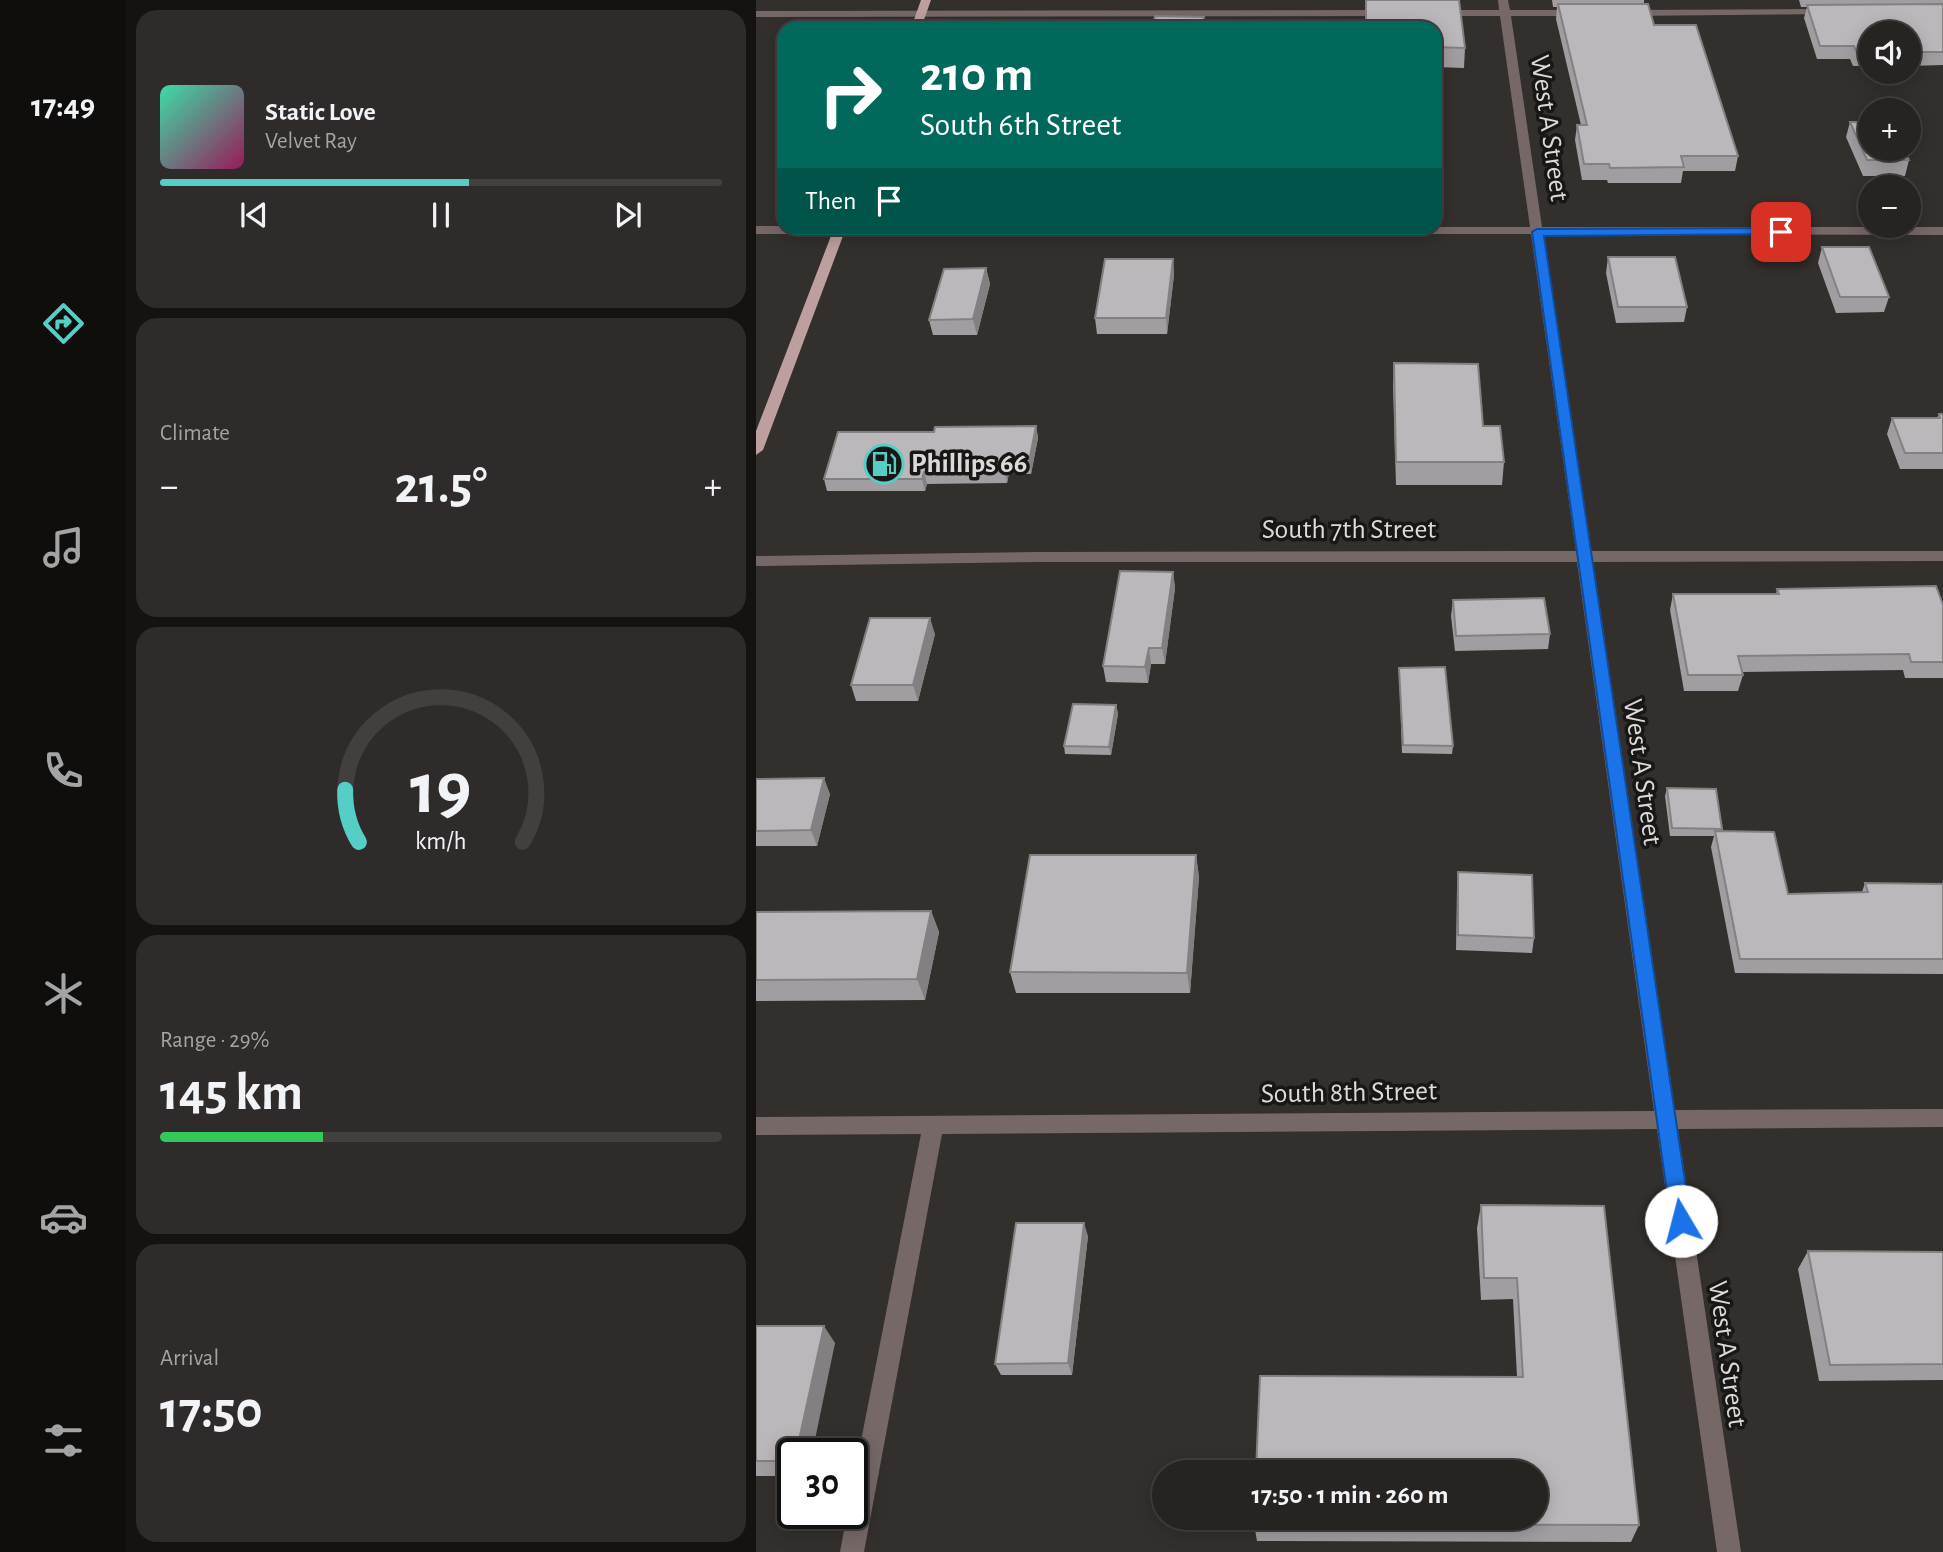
<!DOCTYPE html>
<meta charset="utf-8">
<style>
body{margin:0;font-family:"Alegreya Sans",sans-serif;background:#2e2b2a;color:#f1f3f6;height:100vh;display:flex;flex-direction:column;font-size:26px;white-space:nowrap}
*{box-sizing:border-box;margin:0}
p{font-size:23px;color:#a4a4a5}
.icon{flex:none;width:38px;height:38px;fill:none;stroke:currentColor;stroke-width:2;stroke-linecap:round;stroke-linejoin:round}
.map{position:relative;flex:1;overflow:hidden}
.panel{display:flex;flex-direction:column;gap:10px;padding:10px;background:#151312;width:630px}
.panel>*{flex:none}
.banner{position:absolute;left:21px;top:21px;width:665px;height:214px;border-radius:21px;box-shadow:0 4px 18px #0003,0 0 0 2px #42403f;background:#00695c;color:#fff;overflow:hidden}
.tools{position:absolute;left:1102px;top:21px;display:grid;gap:14px}
.tools a{display:grid;place-items:center;width:63px;height:63px;border-radius:50%;background:#262321;box-shadow:0 4px 18px #0003,0 0 0 2px #42403f;font-size:35px}
.speed{position:absolute;left:21px;top:1438px;display:flex;gap:14px;font-size:35px;font-weight:700;text-align:center}
.speed>*{display:grid;place-content:center;width:91px;height:91px;border-radius:50%;background:#262321;box-shadow:0 4px 18px #0003,0 0 0 2px #42403f;line-height:1}
.speed .limit{border:4px solid #111;border-radius:10px;background:#fff;color:#111}
.pin{position:absolute;display:grid;place-items:center;width:60px;height:60px;color:#fff;margin:-30px;border-radius:14px;box-shadow:0 4px 10px #0006}
.me{position:absolute;width:77px;margin:-38px;rotate:352deg;stroke-linejoin:round;filter:drop-shadow(0 0 5px #0008)}
.turn{display:flex;align-items:center;gap:24px;height:147px;padding:0 28px;font-size:32px}
.turn .icon{width:91px;height:91px;stroke-width:2.5}
.turn b{display:block;font-size:49px;line-height:60px}
.then{display:flex;align-items:center;height:66px;padding:0 28px;background:#0003;gap:14px;font-size:26px}
.big{font-size:52px;font-weight:700;line-height:1.1}
.panel .tile{flex:1;display:flex;flex-direction:column;justify-content:center;gap:10px;min-width:0;padding:0 24px;border-radius:21px;background:#2e2b2a}
.panel .dial{align-items:center;gap:0}
.dial svg{height:182px;overflow:visible;fill:none;stroke:#42403f;stroke-width:7;stroke-linecap:round;text-anchor:middle}
.dial text{fill:#f1f3f6;stroke:none}
.song{display:flex;align-items:center;gap:21px}
.cover{width:84px;height:84px;border-radius:10px;background:linear-gradient(135deg,hsl(160 70% 55%),hsl(330 70% 35%))}
.played{height:7px;border-radius:4px;background:linear-gradient(90deg,#55cec6 55%,#42403f 55%)}
.keys{display:flex;justify-content:space-around;direction:ltr}
.heat{display:flex;justify-content:space-between;align-items:center;font-size:38px;direction:ltr}
.charge{height:10px;border-radius:5px;background:linear-gradient(90deg,#34c759 29%,#42403f 0)}
.trip{position:absolute;left:396px;top:1460px;width:396px;height:70px;border-radius:35px;background:#262321;box-shadow:0 4px 18px #0003,0 0 0 2px #42403f;font-weight:700;line-height:70px;text-align:center}
main{display:flex;flex:1;min-height:0}
.tab-bar{display:flex;flex-direction:column;width:126px;justify-content:space-around;align-items:center;background:#0f0e0d;color:#a4a4a5}
.tab-bar .icon{width:49px;height:49px}
.tab-bar .selected{color:#55cec6}
.tab-bar b{font-size:32px;color:#f1f3f6}
.map>svg:first-child{display:block}
</style>
<main>
<nav class="tab-bar">
<b>17:49</b>
<svg class="icon selected" aria-label="directions" viewBox="0 0 24 24"><path d="M12 3l9 9-9 9-9-9zM9 14v-3h6M13 9l2 2-2 2"/></svg>
<svg class="icon" aria-label="music" viewBox="0 0 24 24"><path d="M9 18V5l10-2v13"/><circle cx="6" cy="18" r="3"/><circle cx="16" cy="16" r="3"/></svg>
<svg class="icon" aria-label="phone" viewBox="0 0 24 24"><path d="M5 4h4l2 5-3 2q2 4 5 5l2-3 5 2v4C11 20 4 13 5 4z"/></svg>
<svg class="icon" aria-label="climate" viewBox="0 0 24 24"><path d="M12 3v18M4 7l16 10M4 17L20 7"/></svg>
<svg class="icon" aria-label="car" viewBox="0 0 24 24"><path d="M5 17H2v-5l4-1 3-4h7l3 4 3 1v5h-3M9 17h6M6 11h13"/><circle cx="7" cy="17" r="2"/><circle cx="17" cy="17" r="2"/></svg>
<svg class="icon" aria-label="filters" viewBox="0 0 24 24"><path d="M4 7h16M4 17h16"/><circle cx="9" cy="7" r="2"/><circle cx="15" cy="17" r="2"/></svg>
</nav>
<section class="panel">
<div class="tile">
<div class="song"><i class="cover"></i><div><b>Static Love</b><p>Velvet Ray</p></div></div>
<div class="played"></div>
<div class="keys"><svg class="icon" aria-label="previous" viewBox="0 0 24 24"><path d="M18 5L8 12l10 7zM5 5v14"/></svg><svg class="icon" aria-label="pause" viewBox="0 0 24 24"><path d="M8 5v14M16 5v14"/></svg><svg class="icon" aria-label="next" viewBox="0 0 24 24"><path d="M6 5l10 7-10 7zM19 5v14"/></svg></div>
</div>
<div class="tile"><p>Climate</p>
<div class="heat"><a>−</a><b class="big">21.5°</b><a>+</a></div>
</div>
<div class="tile dial"><svg viewBox="0 0 100 80">
<path d="M14 69A42 42 0 1 1 86 69"/>
<path d="M14 69A42 42 0 0 1 8 46" stroke="#55cec6"/>
<text x="50" y="56" font-size="32" font-weight="700">19</text>
<text x="50" y="72" font-size="11">km/h</text>
</svg></div>
<div class="tile"><p>Range · 29%</p><b class="big">145 km</b><div class="charge"></div></div>
<div class="tile"><p>Arrival</p><b class="big">17:50</b></div>
</section>
<div class="map">
<svg width="1187" height="1552" viewBox="0 0 1187 1552">
<rect width="100%" height="100%" fill="#322f2c"/>
<g fill="none" stroke-linecap="round" stroke-linejoin="round">
<!-- minor -->
<path fill="#776868" fill-rule="evenodd" d="M 742,0 L 752,0 L 754,10 L 822,10 L 827,13 L 822,16 L 755,16 L 786,227 L 1187,227 L 1187,235 L 787,234 L 835,551 L 1187,551 L 1187,561 L 837,562 L 919,1110 L 1187,1109 L 1187,1127 L 922,1129 L 985,1552 L 961,1552 L 901,1129 L 186,1134 L 108,1552 L 84,1552 L 91,1514 L 96,1514 L 96,1487 L 165,1134 L 0,1135 L 0,1117 L 898,1111 L 821,562 L 282,562 L 0,566 L 0,556 L 282,552 L 820,551 L 775,234 L 0,234 L 0,226 L 774,227 L 744,16 L 682,16 L 677,13 L 682,10 L 743,10 Z
M 1071,9 L 1076,12 L 1075,14 L 871,16 L 866,13 L 871,10 Z
M 0,11 L 633,10 L 638,13 L 633,16 L 0,17 Z"/>
<!-- major -->
<path fill="#bd9f9f" fill-rule="evenodd" d="M 165,0 L 175,0 L 165,28 L 155,28 Z
M 78,228 L 90,228 L 7,450 L 0,455 L 0,431 Z"/>
</g>
<!-- wall -->
<path fill="#a29da0" d="M 796,0 L 888,0 L 888,4 L 898,25 L 982,156 L 979,171 L 927,171 L 925,183 L 852,183 L 851,180 L 826,180 L 819,140 L 821,125 L 825,125 L 800,19 L 801,7 L 797,7 Z
M 1043,0 L 1187,0 L 1187,65 L 1153,66 L 1153,33 L 1115,33 L 1115,66 L 1097,66 L 1094,59 L 1061,59 L 1048,18 L 1051,7 L 1045,7 Z
M 679,28 L 709,48 L 708,68 L 679,67 Z
M 1094,122 L 1153,160 L 1149,176 L 1107,176 L 1090,137 Z
M 1066,247 L 1133,297 L 1128,312 L 1080,313 L 1062,263 Z
M 852,257 L 931,307 L 928,322 L 860,323 L 850,273 Z
M 417,259 L 418,275 L 411,334 L 341,334 L 339,318 Z
M 230,268 L 234,284 L 221,335 L 177,335 L 173,320 Z
M 638,363 L 727,426 L 748,462 L 746,485 L 640,485 L 637,386 Z
M 1183,414 L 1187,414 L 1187,469 L 1144,469 L 1131,434 L 1136,418 L 1181,418 Z
M 280,426 L 282,438 L 275,474 L 253,473 L 251,483 L 171,484 L 169,491 L 71,491 L 68,479 L 178,432 Z
M 417,572 L 419,588 L 409,664 L 395,664 L 392,683 L 350,682 L 347,666 Z
M 1021,589 L 1187,605 L 1187,678 L 1149,678 L 1147,670 L 986,672 L 987,675 L 982,691 L 928,691 L 914,610 L 917,594 L 1020,594 Z
M 697,600 L 794,634 L 792,649 L 699,651 L 695,616 Z
M 179,634 L 162,701 L 100,701 L 95,685 Z
M 643,668 L 697,746 L 696,754 L 646,753 Z
M 360,705 L 362,714 L 355,755 L 309,754 L 308,746 Z
M 0,779 L 74,794 L 61,846 L 0,846 Z
M 911,788 L 966,829 L 965,831 L 1032,894 L 1106,892 L 1109,883 L 1186,884 L 1187,881 L 1187,974 L 979,973 L 955,847 L 958,836 L 914,836 L 909,796 Z
M 440,855 L 443,877 L 434,993 L 260,993 L 254,972 Z
M 702,872 L 778,938 L 776,953 L 700,950 L 701,887 Z
M 175,911 L 183,932 L 169,1000 L 0,1001 L 0,912 Z
M 725,1205 L 883,1525 L 875,1542 L 501,1541 L 498,1524 L 761,1377 L 757,1299 L 725,1300 L 721,1228 Z
M 332,1236 L 316,1375 L 245,1375 L 239,1364 Z
M 1052,1251 L 1187,1252 L 1187,1380 L 1063,1381 L 1042,1269 Z
M 0,1326 L 79,1343 L 37,1454 L 37,1476 L 0,1476 Z"/>
<!-- shaded-wall -->
<path fill="#848082" d="M 417,259 L 418,275 L 411,334 L 410,318 Z
M 230,268 L 234,284 L 221,335 L 217,319 Z
M 280,426 L 282,438 L 275,474 L 273,462 Z
M 251,461 L 253,473 L 251,483 L 249,471 Z
M 168,472 L 171,484 L 169,491 L 166,479 Z
M 417,572 L 419,588 L 409,664 L 406,648 Z
M 174,618 L 179,634 L 162,701 L 157,685 Z
M 393,648 L 395,664 L 392,683 L 389,667 Z
M 360,705 L 362,714 L 355,755 L 353,747 Z
M 68,778 L 74,794 L 61,846 L 55,830 Z
M 440,855 L 443,877 L 434,993 L 431,973 Z
M 175,911 L 183,932 L 169,1000 L 161,979 Z
M 328,1223 L 332,1236 L 316,1375 L 312,1363 Z
M 68,1326 L 79,1343 L 56,1454 L 40,1454 Z"/>
<!-- building -->
<path fill="#bcb7ba" stroke="#848082" stroke-width="2" d="M 610,0 L 703,0 L 709,48 L 679,47 L 679,28 L 610,28 Z
M 802,4 L 892,4 L 898,25 L 940,25 L 982,156 L 925,156 L 928,167 L 854,168 L 853,164 L 828,164 L 821,125 L 831,125 Z
M 1187,4 L 1187,52 L 1153,52 L 1153,33 L 1115,33 L 1115,53 L 1101,53 L 1098,46 L 1064,46 L 1051,5 Z
M 399,16 L 448,17 L 446,28 L 396,28 Z
M 257,25 L 308,25 L 307,28 L 256,28 Z
M 1094,122 L 1115,122 L 1115,149 L 1148,149 L 1153,160 L 1111,160 Z
M 1066,247 L 1113,247 L 1133,297 L 1084,297 Z
M 852,257 L 919,257 L 931,307 L 862,307 Z
M 349,259 L 417,259 L 410,318 L 339,318 Z
M 230,268 L 217,319 L 173,320 L 188,269 Z
M 638,363 L 722,364 L 727,426 L 744,426 L 748,462 L 640,462 Z
M 1183,414 L 1187,414 L 1187,453 L 1149,453 L 1136,418 L 1184,418 Z
M 280,426 L 273,462 L 251,461 L 249,471 L 168,472 L 166,479 L 68,479 L 82,432 L 178,432 L 179,427 Z
M 364,571 L 417,572 L 406,648 L 393,648 L 389,667 L 347,666 Z
M 1180,586 L 1187,605 L 1187,662 L 1155,662 L 1153,654 L 982,656 L 987,675 L 932,675 L 917,594 L 1023,594 L 1021,589 Z
M 788,598 L 794,634 L 700,636 L 697,600 Z
M 114,618 L 174,618 L 157,685 L 95,685 Z
M 689,667 L 697,746 L 647,745 L 643,668 Z
M 317,704 L 360,705 L 353,747 L 308,746 Z
M 68,778 L 55,830 L 0,831 L 0,779 Z
M 911,788 L 960,789 L 966,829 L 916,828 Z
M 959,831 L 1018,832 L 1032,894 L 1112,892 L 1109,883 L 1187,884 L 1187,959 L 984,959 Z
M 274,855 L 440,855 L 431,973 L 254,972 Z
M 702,872 L 776,875 L 778,938 L 702,935 Z
M 175,911 L 161,979 L 0,980 L 0,912 Z
M 725,1205 L 848,1206 L 883,1525 L 498,1524 L 499,1517 L 779,1517 L 779,1472 L 500,1472 L 504,1376 L 767,1377 L 761,1278 L 728,1278 Z
M 260,1223 L 328,1223 L 312,1363 L 239,1364 Z
M 1052,1251 L 1187,1252 L 1187,1364 L 1074,1365 Z
M 0,1326 L 68,1326 L 40,1454 L 37,1454 L 37,1461 L 0,1461 Z"/>
<!-- route -->
<path fill="#1a73e8" stroke="#114b97" stroke-width="2" d="M 1025,228 L 1030,232 L 1029,234 L 788,236 L 935,1221 L 932,1228 L 925,1231 L 918,1228 L 915,1221 L 776,232 L 781,229 Z"/>
<!-- icons -->
<defs>
<g id="fuel-ring" transform="scale(2.0125)"><circle r="9.5" fill="#191716" stroke="#55cec6" stroke-width="1.5"/><path d="M-5.5-6h7V0h2V4h1.3V-2.5L3-4.5l.8-.8L6-3V5H2.5V1h-1V6h-7ZM-4.2-4.7v3.2H.2V-4.7Z" fill="#55cec6"/></g>
</defs>
<g fill-rule="evenodd">
<use href="#fuel-ring" x="128" y="464"/>
</g>
<g text-anchor="middle" dominant-baseline="central" stroke-width="7" stroke-linejoin="round" paint-order="stroke">
<!-- street labels -->
<g font-size="28" fill="#dcdad8" stroke="#191716">
<text transform="translate(793 128) rotate(82)">West A Street</text>
<text x="593" y="530">South 7th Street</text>
<text transform="translate(886 772) rotate(82)">West A Street</text>
<text transform="translate(593 1093) rotate(-1)">South 8th Street</text>
<text transform="translate(971 1354) rotate(82)">West A Street</text>
</g>
<!-- poi labels -->
<g font-size="28" font-weight="bold" fill="#dcdad8" stroke="#191716" text-anchor="start">
<text x="155" y="464">Phillips 66</text>
</g>
</g>
</svg>
<div class="tools">
<a><svg class="icon" aria-label="sound" viewBox="0 0 24 24"><path d="M4 9h4l5-4v14l-5-4H4zM17 9q2 3 0 6"/></svg></a>
<a>+</a>
<a>−</a>
</div>
<div class="speed"><div class="limit">30</div></div>
<div class="pin" style="left:1025px;top:232px;background:#d93025"><svg class="icon" aria-label="arrive" viewBox="0 0 24 24"><path d="M6 21V4h12l-3 4 3 4H6"/></svg></div>
<svg class="me" style="left:925px;top:1221px" viewBox="-20 -20 40 40"><circle r="19" fill="#fff"/><path d="M0-13L10 11 0 6-10 11z" fill="#1a73e8"/></svg>
<div class="trip">17:50 · 1 min · 260 m</div>
<div class="banner">
<div class="turn"><svg class="icon" aria-label="right" viewBox="0 0 24 24"><path d="M7 20v-9h11M14 6l5 5-5 5"/></svg><div><b>210 m</b>South 6th Street</div></div>
<div class="then">Then<svg class="icon" aria-label="arrive" viewBox="0 0 24 24"><path d="M6 21V4h12l-3 4 3 4H6"/></svg></div>
</div>
</div>
</main>
